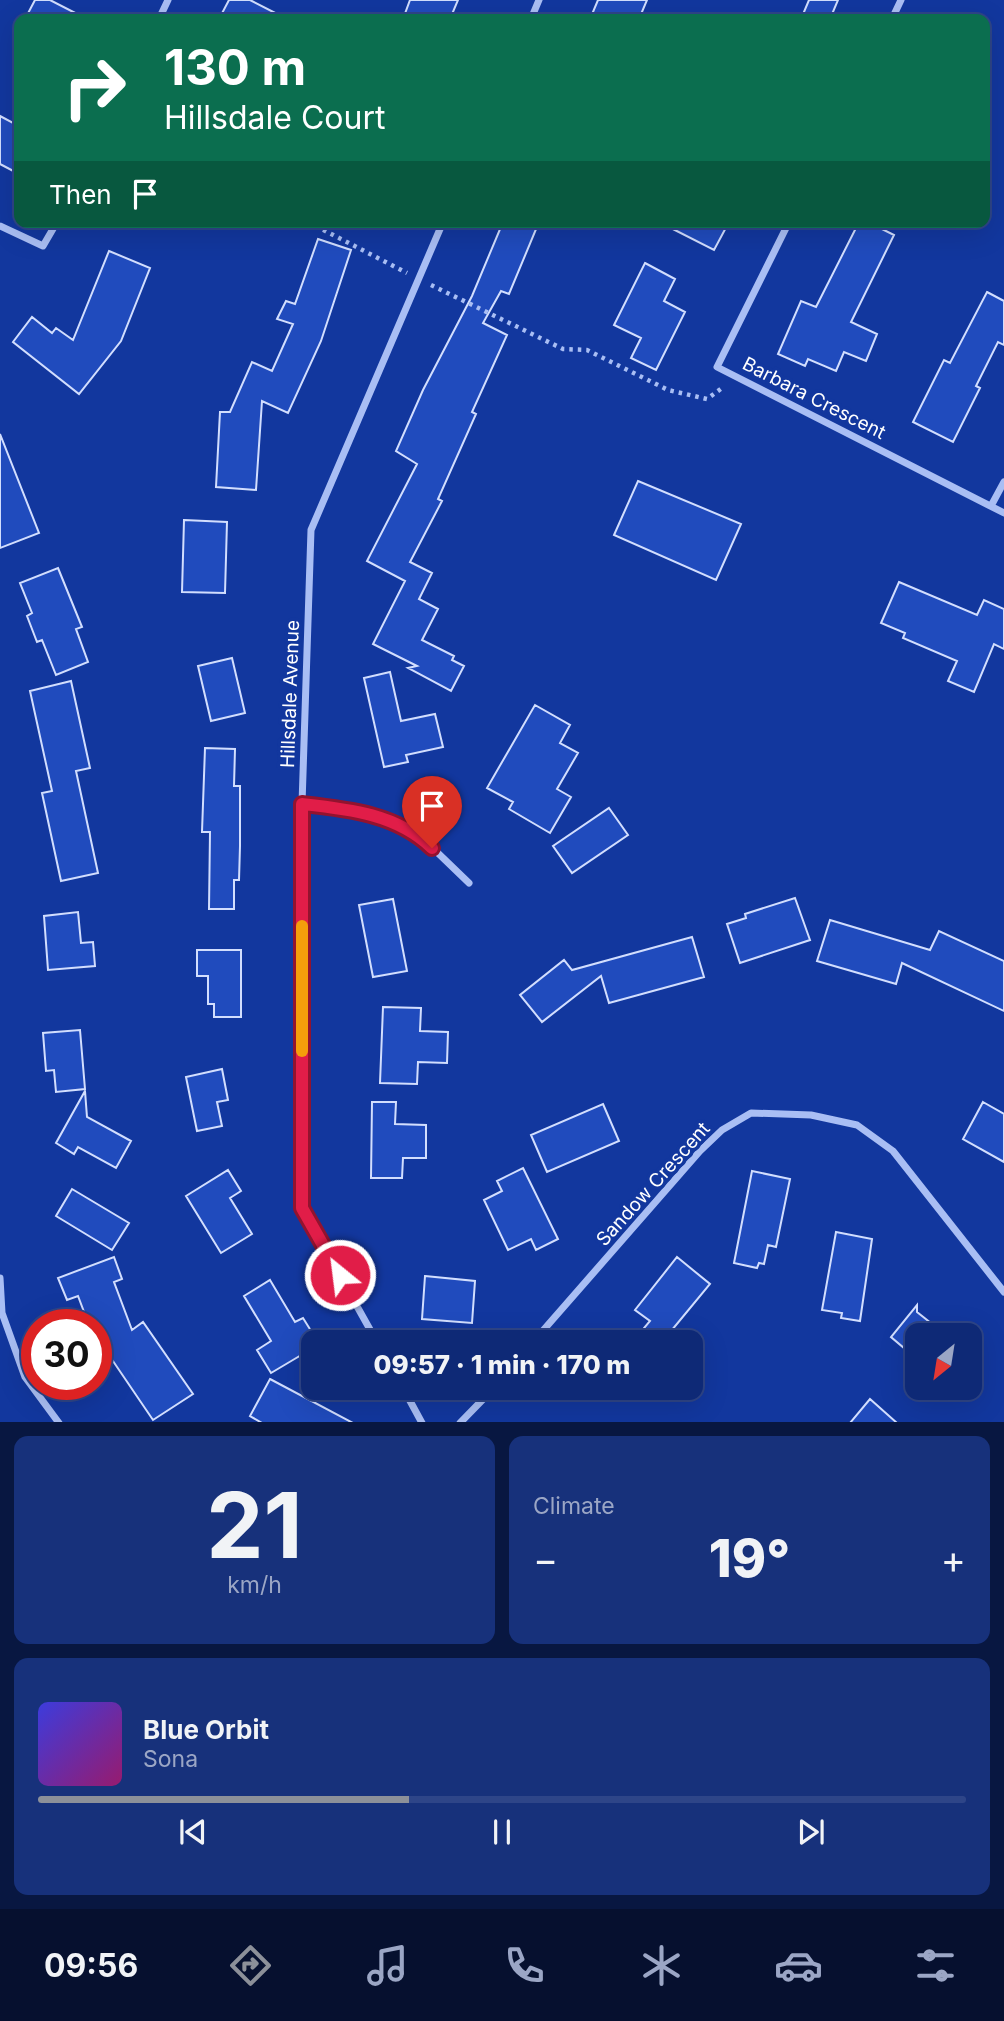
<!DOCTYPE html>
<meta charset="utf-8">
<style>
body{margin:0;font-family:Inter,sans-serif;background:#17317b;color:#f1f3f6;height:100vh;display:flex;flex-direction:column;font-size:26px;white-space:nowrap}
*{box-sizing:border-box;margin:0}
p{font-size:23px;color:#9ba6c5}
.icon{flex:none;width:38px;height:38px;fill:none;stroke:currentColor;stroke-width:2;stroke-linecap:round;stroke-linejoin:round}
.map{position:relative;height:1422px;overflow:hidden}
.drawer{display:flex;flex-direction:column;gap:14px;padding:14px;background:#081741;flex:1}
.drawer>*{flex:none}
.top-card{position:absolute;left:14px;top:14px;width:976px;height:214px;border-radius:14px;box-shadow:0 7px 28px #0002,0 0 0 2px #2e4588;background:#0b6e4f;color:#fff;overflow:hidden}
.needle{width:46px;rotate:210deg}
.fabs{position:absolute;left:905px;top:1323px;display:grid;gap:14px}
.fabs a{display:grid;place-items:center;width:77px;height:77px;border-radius:14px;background:#0e2976;box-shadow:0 7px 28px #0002,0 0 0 2px #2e4588;font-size:35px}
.speed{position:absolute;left:21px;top:1309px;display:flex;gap:14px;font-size:35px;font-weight:700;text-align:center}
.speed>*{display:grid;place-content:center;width:91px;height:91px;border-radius:50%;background:#0e2976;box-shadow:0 7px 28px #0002,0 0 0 2px #2e4588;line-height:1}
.speed .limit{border:10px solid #d22;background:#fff;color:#111}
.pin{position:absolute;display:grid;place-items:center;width:60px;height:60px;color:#fff;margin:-72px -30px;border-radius:50% 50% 50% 0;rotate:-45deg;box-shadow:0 0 7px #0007}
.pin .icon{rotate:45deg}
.me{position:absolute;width:77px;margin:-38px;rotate:331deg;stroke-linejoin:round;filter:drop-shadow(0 0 5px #0008)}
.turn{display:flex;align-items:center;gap:24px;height:147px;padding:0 35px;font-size:32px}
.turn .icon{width:91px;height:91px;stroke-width:2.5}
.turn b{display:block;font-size:49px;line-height:60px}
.then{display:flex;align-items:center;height:66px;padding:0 35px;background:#0003;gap:14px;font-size:26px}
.big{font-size:52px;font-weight:800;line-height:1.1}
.drawer .card{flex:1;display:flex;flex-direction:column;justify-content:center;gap:10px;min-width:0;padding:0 24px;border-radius:14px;background:#17317b}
.drawer .dial{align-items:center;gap:0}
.dial b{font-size:91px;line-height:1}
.song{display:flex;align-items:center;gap:21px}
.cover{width:84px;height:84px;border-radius:10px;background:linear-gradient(135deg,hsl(240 70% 55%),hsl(320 70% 35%))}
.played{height:7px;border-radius:4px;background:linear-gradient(90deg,#8c9099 40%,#2e4588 40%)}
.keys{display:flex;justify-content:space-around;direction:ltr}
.heat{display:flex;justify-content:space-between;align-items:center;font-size:38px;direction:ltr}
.drawer .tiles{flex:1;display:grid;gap:14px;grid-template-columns:1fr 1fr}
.card:last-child{grid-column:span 2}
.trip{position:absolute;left:301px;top:1330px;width:402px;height:70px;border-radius:14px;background:#0e2976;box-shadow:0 7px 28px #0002,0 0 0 2px #2e4588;font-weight:800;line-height:70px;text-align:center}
.menu{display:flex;height:112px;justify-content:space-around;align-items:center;background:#06102f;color:#9ba6c5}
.menu .icon{width:49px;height:49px}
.menu .current{color:#8c9099}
.menu b{font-size:32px;color:#f1f3f6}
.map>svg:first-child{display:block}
</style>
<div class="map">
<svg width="1004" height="1423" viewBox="0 0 1004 1423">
<rect width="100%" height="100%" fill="#12379e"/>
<!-- building -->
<path fill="#204bbd" stroke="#d2defe" stroke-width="2" d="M 35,0 L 50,0 L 87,19 L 25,19 Z
M 229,0 L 250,0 L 287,19 L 219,19 Z
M 410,0 L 458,0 L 450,19 L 403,19 Z
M 598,0 L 647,0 L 639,19 L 590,19 Z
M 809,0 L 838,0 L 830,19 L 801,19 Z
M 0,116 L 19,126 L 19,174 L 0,164 Z
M 503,222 L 539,222 L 509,294 L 501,291 L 483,323 L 507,335 L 472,412 L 476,414 L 438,499 L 442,501 L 410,562 L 432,573 L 419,599 L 438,609 L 422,640 L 454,656 L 452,660 L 464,666 L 451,691 L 408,668 L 417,666 L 373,644 L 405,581 L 367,561 L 417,464 L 396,451 L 423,390 L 472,296 Z
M 659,222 L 729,222 L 714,250 Z
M 859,222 L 868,222 L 894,235 L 851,322 L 877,334 L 866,361 L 844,352 L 836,371 L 808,359 L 805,366 L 778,354 L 801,301 L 816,307 Z
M 318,239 L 351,250 L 321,341 L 288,413 L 262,401 L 256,490 L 216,487 L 220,412 L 230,412 L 252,362 L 272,371 L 293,324 L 277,319 L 286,301 L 295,304 Z
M 109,251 L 150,268 L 121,341 L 79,394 L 13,342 L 32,317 L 52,333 L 56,328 L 73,340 Z
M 645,263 L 675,279 L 664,301 L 685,312 L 656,370 L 631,358 L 641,338 L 614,325 Z
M 987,292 L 1004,301 L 1004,345 L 998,342 L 976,386 L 980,388 L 953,442 L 913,422 L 944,360 L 950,363 Z
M 0,434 L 39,533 L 0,548 Z
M 638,481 L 741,524 L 716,580 L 614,535 Z
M 184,520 L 227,522 L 225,593 L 182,592 Z
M 58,568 L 82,627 L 76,629 L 88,662 L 56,675 L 42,640 L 37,642 L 27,616 L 32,613 L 20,583 Z
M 899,582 L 977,615 L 984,600 L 1004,609 L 1004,649 L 994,644 L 974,692 L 948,681 L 957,661 L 903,638 L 905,633 L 881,623 Z
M 232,658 L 245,713 L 211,721 L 198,666 Z
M 390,672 L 401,721 L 435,714 L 443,747 L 406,755 L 408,762 L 384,767 L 364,678 Z
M 71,681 L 90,768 L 76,771 L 98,873 L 61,881 L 42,793 L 52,791 L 30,691 Z
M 535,705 L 570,725 L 560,743 L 578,753 L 557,789 L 571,797 L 550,833 L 509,809 L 513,802 L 487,788 Z
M 205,748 L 235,749 L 234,786 L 240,786 L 240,846 L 239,880 L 234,880 L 234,909 L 209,909 L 210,832 L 202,832 Z
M 609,808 L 628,835 L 572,873 L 553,846 Z
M 795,898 L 810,940 L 740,963 L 727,924 L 746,918 L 745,914 Z
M 393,899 L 407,971 L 373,977 L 359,905 Z
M 78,912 L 81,943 L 93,942 L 95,966 L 48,970 L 44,916 Z
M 830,920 L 930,950 L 939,931 L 1004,961 L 1004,1011 L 902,963 L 896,984 L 817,961 Z
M 692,937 L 704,977 L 609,1003 L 601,976 L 542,1022 L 520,995 L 564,960 L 572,970 Z
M 197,950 L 241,950 L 241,1017 L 214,1017 L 214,1004 L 208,1004 L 208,976 L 197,976 Z
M 383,1007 L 421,1008 L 420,1031 L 448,1032 L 447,1063 L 418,1062 L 417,1084 L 380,1083 Z
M 80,1030 L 85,1089 L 56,1092 L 54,1070 L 46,1071 L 43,1033 Z
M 222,1069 L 228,1100 L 217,1102 L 222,1126 L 197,1131 L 186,1077 Z
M 85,1091 L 87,1117 L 131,1141 L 116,1168 L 78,1147 L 74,1154 L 56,1143 Z
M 372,1102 L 396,1102 L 395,1124 L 426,1125 L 426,1158 L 403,1158 L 402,1178 L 371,1178 Z
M 983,1102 L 1004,1114 L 1004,1162 L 963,1139 Z
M 603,1104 L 619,1141 L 547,1172 L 531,1135 Z
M 523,1168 L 558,1239 L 536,1250 L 531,1239 L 508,1250 L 484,1200 L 502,1191 L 497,1181 Z
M 228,1170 L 241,1191 L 230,1198 L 252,1234 L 221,1253 L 186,1196 Z
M 752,1171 L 790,1179 L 776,1247 L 768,1245 L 764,1264 L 759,1263 L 757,1268 L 734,1263 Z
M 72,1189 L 129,1223 L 112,1250 L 56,1216 Z
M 836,1232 L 872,1239 L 860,1321 L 841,1318 L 842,1313 L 822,1310 Z
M 114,1257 L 122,1279 L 114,1282 L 132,1330 L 143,1322 L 193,1394 L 153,1420 L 96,1336 L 96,1325 L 89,1325 L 78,1296 L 67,1300 L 58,1278 Z
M 677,1257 L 710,1284 L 662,1342 L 644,1328 L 650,1321 L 635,1310 Z
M 425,1276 L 475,1281 L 472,1323 L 422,1319 Z
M 270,1280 L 295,1322 L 303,1318 L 318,1342 L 313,1342 L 313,1348 L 271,1373 L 257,1350 L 271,1341 L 244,1296 Z
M 917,1305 L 917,1312 L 946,1335 L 917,1335 L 917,1359 L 891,1337 Z
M 270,1379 L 353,1423 L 262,1423 L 250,1416 Z
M 870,1399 L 897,1423 L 850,1423 Z"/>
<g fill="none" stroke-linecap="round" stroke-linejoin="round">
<!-- path -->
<path stroke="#a9bef4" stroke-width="4.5" stroke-dasharray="3.5 5" stroke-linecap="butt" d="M 308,222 L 407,273
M 431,285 L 563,349 L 587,350 L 668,390 L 707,399 L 722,388"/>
<!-- minor -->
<path stroke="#a9bef4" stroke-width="7" d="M 159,19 L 168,0
M 531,19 L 539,0
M 892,19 L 901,0
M 789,222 L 717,367 L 1004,513
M 0,226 L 43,246 L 57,222
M 991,506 L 1004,482
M 302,804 L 354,810 L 414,830 L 469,883
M 0,1278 L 2,1313 L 25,1377 L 59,1423
M 377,1342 L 302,1208 L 302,804 L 311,530 L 443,222
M 533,1342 L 700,1151 L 722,1130 L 751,1113 L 811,1115 L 857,1125 L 893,1151 L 1004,1292
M 403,1388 L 422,1423
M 460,1423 L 494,1388"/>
</g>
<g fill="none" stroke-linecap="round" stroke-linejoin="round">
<!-- route casing -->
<g stroke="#92132f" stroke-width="18">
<path id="route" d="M 340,1275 L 302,1208 L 302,804 C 348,809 397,814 432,848"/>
</g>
<!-- route -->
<use href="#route" stroke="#e11d48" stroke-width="12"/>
<!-- slow -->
<path stroke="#f59e0b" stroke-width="12" d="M 302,926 L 302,1051"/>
</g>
<g text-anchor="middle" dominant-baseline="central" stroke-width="7" stroke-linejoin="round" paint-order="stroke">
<!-- street labels -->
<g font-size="19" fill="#fff" stroke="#12379e">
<text transform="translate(814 398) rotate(27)">Barbara Crescent</text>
<text transform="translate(290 694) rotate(-88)">Hillsdale Avenue</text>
<text transform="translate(653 1184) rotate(-48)">Sandow Crescent</text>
</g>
</g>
</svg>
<div class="fabs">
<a><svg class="needle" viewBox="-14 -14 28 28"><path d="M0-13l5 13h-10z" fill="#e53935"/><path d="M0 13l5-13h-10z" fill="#9ba6c5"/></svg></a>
</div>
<div class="speed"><div class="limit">30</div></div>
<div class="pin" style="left:432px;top:848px;background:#d93025"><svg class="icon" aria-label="arrive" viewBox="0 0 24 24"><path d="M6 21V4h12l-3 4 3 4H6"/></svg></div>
<svg class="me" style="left:340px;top:1275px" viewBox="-20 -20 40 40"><circle r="17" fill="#e11d48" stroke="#fff" stroke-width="3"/><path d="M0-11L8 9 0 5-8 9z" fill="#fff"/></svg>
<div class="trip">09:57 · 1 min · 170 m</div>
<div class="top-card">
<div class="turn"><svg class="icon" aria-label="right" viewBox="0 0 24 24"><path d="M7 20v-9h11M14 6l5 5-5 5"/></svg><div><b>130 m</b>Hillsdale Court</div></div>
<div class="then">Then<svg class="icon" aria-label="arrive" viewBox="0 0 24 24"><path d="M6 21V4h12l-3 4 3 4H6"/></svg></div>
</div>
</div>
<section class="drawer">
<div class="tiles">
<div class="card dial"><b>21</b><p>km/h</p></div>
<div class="card"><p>Climate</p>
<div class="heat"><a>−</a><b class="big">19°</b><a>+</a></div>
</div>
<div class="card">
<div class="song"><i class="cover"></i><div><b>Blue Orbit</b><p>Sona</p></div></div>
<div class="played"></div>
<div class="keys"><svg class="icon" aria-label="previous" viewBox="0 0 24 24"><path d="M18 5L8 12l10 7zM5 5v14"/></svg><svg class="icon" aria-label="pause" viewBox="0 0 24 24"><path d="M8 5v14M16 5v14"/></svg><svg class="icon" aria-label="next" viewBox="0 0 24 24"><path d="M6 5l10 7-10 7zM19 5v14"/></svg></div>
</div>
</div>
</section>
<nav class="menu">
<b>09:56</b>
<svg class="icon current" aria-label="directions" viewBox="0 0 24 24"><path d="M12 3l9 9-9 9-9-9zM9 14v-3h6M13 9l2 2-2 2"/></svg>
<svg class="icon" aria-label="music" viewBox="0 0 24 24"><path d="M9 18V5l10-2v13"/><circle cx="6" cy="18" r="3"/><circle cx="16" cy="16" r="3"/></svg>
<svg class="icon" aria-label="phone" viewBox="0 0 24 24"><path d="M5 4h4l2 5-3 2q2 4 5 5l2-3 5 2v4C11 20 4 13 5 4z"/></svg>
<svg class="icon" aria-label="climate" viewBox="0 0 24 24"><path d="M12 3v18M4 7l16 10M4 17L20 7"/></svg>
<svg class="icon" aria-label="car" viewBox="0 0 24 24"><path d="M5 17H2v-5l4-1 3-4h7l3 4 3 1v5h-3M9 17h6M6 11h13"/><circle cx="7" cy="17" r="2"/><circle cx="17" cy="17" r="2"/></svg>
<svg class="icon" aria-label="filters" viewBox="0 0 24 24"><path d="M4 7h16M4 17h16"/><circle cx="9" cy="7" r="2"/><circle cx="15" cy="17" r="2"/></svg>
</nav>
